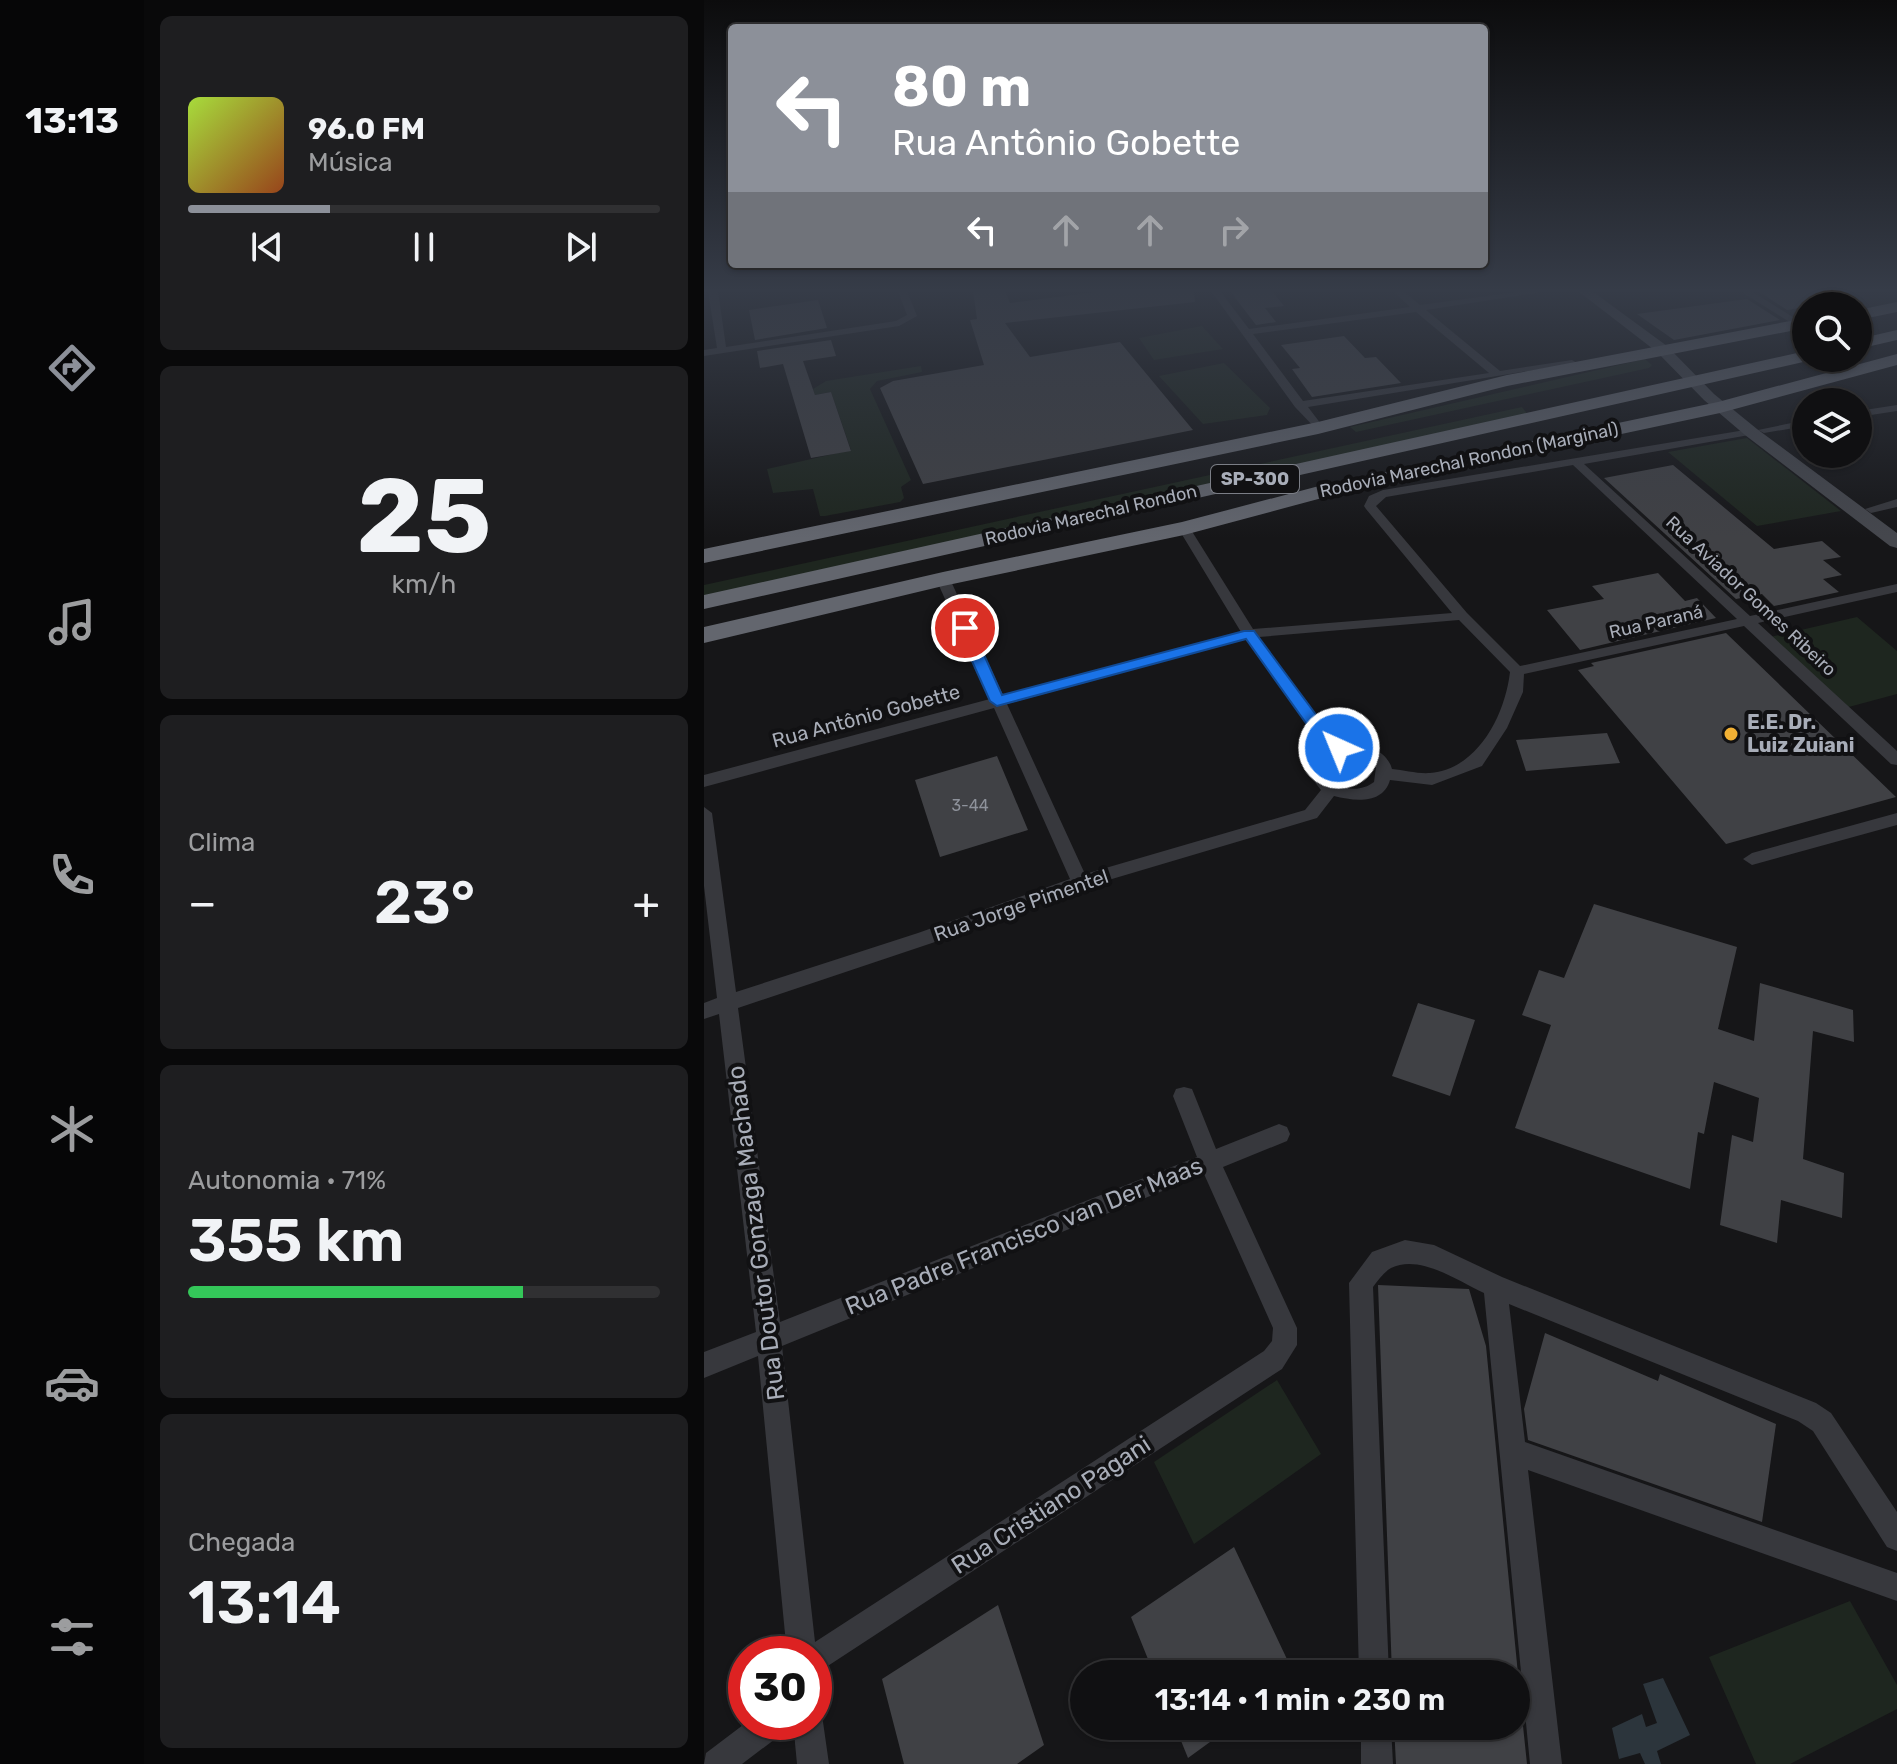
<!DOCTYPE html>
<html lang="pt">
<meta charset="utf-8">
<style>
body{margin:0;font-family:Rubik,sans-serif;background:#1e1e20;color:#f1f3f6;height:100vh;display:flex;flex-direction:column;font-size:30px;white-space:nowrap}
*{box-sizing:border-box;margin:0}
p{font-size:26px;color:#9c9d9f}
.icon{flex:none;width:44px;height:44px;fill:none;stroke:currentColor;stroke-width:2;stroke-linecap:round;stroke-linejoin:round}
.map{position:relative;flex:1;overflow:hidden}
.panel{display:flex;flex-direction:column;gap:16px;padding:16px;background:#09090a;width:560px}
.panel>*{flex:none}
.guide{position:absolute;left:24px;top:24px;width:760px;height:244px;border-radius:8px;box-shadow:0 2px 6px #0004,0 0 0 2px #303032;background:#8c9099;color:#fff;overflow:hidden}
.tools{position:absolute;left:1088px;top:292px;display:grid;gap:16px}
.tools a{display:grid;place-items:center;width:80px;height:80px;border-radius:50%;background:#101012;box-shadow:0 2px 6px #0004,0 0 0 2px #303032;font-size:40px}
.speed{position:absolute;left:24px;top:1636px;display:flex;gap:16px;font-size:40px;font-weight:700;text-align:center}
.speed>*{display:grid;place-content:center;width:104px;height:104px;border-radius:50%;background:#101012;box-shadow:0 2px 6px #0004,0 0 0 2px #303032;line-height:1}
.speed .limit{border:12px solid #d22;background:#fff;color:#111}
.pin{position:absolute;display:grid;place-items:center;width:68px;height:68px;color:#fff;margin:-34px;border:4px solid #fff;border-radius:50%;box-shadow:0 2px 8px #0007}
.me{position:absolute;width:88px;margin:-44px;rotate:316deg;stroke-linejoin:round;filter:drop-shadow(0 0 6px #0008)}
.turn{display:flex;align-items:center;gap:28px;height:168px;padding:0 32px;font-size:36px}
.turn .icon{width:104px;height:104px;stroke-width:2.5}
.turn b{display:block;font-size:56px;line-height:68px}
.lanes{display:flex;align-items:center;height:76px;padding:0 32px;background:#0003;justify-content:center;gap:40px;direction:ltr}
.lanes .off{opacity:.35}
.big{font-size:60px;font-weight:600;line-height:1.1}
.panel .widget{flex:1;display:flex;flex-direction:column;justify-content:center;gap:12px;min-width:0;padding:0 28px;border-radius:12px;background:#1e1e20}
.panel .dial{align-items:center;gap:0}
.dial b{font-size:104px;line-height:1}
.song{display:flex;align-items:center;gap:24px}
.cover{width:96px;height:96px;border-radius:12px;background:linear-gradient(135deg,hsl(80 70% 55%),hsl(20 70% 35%))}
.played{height:8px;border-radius:4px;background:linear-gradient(90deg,#8c9099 30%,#303032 30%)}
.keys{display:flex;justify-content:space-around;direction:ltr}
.heat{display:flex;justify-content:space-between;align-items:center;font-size:44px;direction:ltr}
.charge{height:12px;border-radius:6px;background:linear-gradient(90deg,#34c759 71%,#303032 0)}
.trip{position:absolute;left:366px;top:1660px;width:460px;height:80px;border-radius:40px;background:#101012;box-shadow:0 2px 6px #0004,0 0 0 2px #303032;font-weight:600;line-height:80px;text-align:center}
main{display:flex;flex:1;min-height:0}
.menu{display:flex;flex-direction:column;width:144px;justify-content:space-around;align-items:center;background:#060607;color:#9c9d9f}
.menu .icon{width:56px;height:56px}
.menu .on{color:#8c9099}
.menu b{font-size:36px;color:#f1f3f6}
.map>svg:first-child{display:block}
</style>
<main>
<nav class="menu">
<b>13:13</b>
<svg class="icon on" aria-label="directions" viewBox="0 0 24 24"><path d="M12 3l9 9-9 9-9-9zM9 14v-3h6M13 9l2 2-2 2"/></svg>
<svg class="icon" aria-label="music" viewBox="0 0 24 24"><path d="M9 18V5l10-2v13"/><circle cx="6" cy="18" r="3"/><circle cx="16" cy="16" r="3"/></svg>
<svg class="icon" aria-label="phone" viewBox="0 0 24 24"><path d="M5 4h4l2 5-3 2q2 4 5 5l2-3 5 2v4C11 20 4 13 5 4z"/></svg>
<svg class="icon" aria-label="climate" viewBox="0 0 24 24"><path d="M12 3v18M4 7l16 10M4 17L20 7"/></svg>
<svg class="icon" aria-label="car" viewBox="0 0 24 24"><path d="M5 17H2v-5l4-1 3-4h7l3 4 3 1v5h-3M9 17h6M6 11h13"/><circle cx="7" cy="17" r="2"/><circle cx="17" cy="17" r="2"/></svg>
<svg class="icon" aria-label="filters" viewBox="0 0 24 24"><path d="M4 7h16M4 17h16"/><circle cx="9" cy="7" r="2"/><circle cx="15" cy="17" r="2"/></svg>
</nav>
<section class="panel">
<div class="widget">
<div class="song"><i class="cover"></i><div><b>96.0 FM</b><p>Música</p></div></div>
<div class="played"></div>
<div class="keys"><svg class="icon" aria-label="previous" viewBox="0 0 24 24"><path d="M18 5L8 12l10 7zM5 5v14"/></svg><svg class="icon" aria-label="pause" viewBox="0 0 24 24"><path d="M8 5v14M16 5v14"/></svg><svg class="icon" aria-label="next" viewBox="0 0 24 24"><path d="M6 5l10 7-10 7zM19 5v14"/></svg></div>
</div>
<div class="widget dial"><b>25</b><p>km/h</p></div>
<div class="widget"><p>Clima</p>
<div class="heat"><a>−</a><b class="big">23°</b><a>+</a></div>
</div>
<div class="widget"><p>Autonomia · 71%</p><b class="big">355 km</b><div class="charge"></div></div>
<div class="widget"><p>Chegada</p><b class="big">13:14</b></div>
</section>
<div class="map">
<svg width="1193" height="1764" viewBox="0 0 1193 1764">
<rect width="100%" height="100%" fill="#161618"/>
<!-- green -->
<path fill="#1e261f" d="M 498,326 L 519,349 L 450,360 L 435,338 Z
M 941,359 L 948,365 L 945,368 L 652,432 L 646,427 Z
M 520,363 L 566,408 L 563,415 L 499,424 L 455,376 Z
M 217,366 L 218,372 L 173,381 L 166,389 L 207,480 L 197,487 L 200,498 L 196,502 L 121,516 L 116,516 L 109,489 L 69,493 L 63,469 L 147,450 L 127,392 L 111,395 L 109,389 L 122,381 Z
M 818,407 L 825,416 L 0,597 L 0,585 Z
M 1043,438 L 1137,511 L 1053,526 L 964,452 Z
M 1153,617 L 1193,651 L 1193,694 L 1141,708 L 1066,637 Z
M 573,1380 L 617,1454 L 490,1544 L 450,1462 Z
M 1146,1601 L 1193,1685 L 1193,1709 L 1086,1764 L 1052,1764 L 1005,1657 Z"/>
<!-- water -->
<path fill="#2c353c" d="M 959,1678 L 986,1735 L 953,1751 L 957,1764 L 941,1764 L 936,1753 L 915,1759 L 908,1728 L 938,1714 L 942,1727 L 953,1723 L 939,1684 Z"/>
<!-- building -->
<path fill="#404145" d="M 269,291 L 301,291 L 306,303 L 400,291 L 490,291 L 491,302 L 301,323 L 326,357 L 416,342 L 489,430 L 219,484 L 176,388 L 189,381 L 280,365 L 266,320 L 273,319 Z
M 526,291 L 568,291 L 580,306 L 561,308 L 572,322 L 552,325 Z
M 1054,291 L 1136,291 L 1136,301 L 1083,310 Z
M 1043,299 L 1076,320 L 970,340 L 933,314 Z
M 114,300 L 123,328 L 51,340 L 45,310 Z
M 640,336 L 661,358 L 672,357 L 697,383 L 608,397 L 588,369 L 596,368 L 577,345 Z
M 127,340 L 132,356 L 99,361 L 111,395 L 127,392 L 147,451 L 107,458 L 79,364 L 56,368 L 53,351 Z
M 969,465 L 1070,549 L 1118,541 L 1137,557 L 1119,560 L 1138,575 L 1119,579 L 1135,592 L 1070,606 L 1058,594 L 1032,599 L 900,478 Z
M 954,573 L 981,601 L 993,598 L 1012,618 L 876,650 L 843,610 L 900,599 L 888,586 Z
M 1022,633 L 1192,797 L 1022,844 L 874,670 L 890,666 L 887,663 Z
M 903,733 L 916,763 L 822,771 L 812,740 Z
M 293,756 L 324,830 L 236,857 L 211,780 Z
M 890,904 L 1033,947 L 1014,1029 L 1050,1041 L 1056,983 L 1149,1010 L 1150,1042 L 1109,1031 L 1099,1159 L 1140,1173 L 1138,1218 L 1077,1200 L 1073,1243 L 1016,1225 L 1028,1135 L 1049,1142 L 1055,1098 L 1010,1082 L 1000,1134 L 994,1132 L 986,1189 L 811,1128 L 847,1025 L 818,1015 L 835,970 L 860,978 Z
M 714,1003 L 771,1020 L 746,1096 L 688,1076 Z
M 674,1285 L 765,1289 L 782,1346 L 814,1674 L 688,1674 Z
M 841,1333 L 954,1381 L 956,1374 L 1072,1424 L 1058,1522 L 824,1440 L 820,1409 Z
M 530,1547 L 590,1674 L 450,1674 L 427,1617 Z
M 294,1605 L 340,1745 L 313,1764 L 200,1764 L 178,1679 Z
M 471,1726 L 528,1726 L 484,1758 Z
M 690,1726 L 819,1726 L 823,1764 L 692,1764 Z"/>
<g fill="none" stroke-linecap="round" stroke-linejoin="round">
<!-- street -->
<path fill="#37383d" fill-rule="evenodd" d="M 4,291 L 14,291 L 22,347 L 192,321 L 203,315 L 194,291 L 203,291 L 213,316 L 195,326 L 0,356 L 0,350 L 13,348 Z
M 507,291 L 516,291 L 545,329 L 706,307 L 689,291 L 699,291 L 716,305 L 820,291 L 844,291 L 722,310 L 796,371 L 868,360 L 873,363 L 604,407 L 620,428 L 614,431 L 591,407 ZM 712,312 L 785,373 L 599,401 L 549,334 Z
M 1036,291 L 1047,291 L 1100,324 L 1092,326 Z
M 1193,405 L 1193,411 L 1154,417 L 1154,411 Z
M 1102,420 L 1102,426 L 1060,433 L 1054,430 Z
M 1047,429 L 1051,430 L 1051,434 L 880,464 L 1046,616 L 1193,584 L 1193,592 L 1054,623 L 1193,751 L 1193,765 L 1187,764 L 1040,626 L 820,674 L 819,692 L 803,728 L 778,766 L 728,785 L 686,780 C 679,805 650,801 630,796 L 613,818 L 381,887 L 228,943 L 34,1008 L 76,1322 L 493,1157 L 469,1096 L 472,1089 L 480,1087 L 488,1089 L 512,1149 L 575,1124 L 583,1127 L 586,1134 L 583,1141 L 519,1167 L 593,1328 L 593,1345 L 578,1369 L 110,1675 L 110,1654 L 83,1654 L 54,1356 L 0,1378 L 0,1352 L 52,1332 L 15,1014 L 0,1019 L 0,1003 L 13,998 L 0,886 L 0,807 L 8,813 L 32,992 L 214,933 L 366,879 L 290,708 L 0,787 L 0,775 L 286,699 L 232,579 L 234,576 L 244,576 L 246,579 L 299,695 L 537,632 L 474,528 L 476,525 L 484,525 L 549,629 L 748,613 L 662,509 L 660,506 L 665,496 L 679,490 ZM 869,465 L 1033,619 L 816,666 L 763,613 L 672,506 L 682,497 ZM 755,620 L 806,672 C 801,715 774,769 726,773 C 714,774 700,770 688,769 C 682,747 654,741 633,743 L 555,637 ZM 542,639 L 621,749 L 609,756 L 602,771 L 617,790 L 601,810 L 381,874 L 303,704 ZM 638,753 C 653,753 662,756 672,767 L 670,782 C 653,795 630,788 619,771 L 622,762 ZM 500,1174 L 569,1328 L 568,1341 L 560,1351 L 111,1642 L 78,1346 Z
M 1193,499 L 1193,507 L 1167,513 L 1161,509 Z
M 1193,813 L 1193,825 L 1048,865 L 1039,859 L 1048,853 Z
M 701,1240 L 730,1245 L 798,1277 L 1112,1403 L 1127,1413 L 1193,1512 L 1193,1551 L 1183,1547 L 1109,1431 L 1094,1421 L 805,1304 L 821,1442 L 1193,1573 L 1193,1601 L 824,1470 L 858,1764 L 826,1764 L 780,1293 C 754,1281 716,1254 687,1268 C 680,1272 674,1280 669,1287 L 685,1674 L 655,1674 L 645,1283 L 668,1252 Z
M 110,1709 L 115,1711 L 119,1722 L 125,1764 L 93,1764 L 89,1722 L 110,1722 Z
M 43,1722 L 83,1722 L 79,1733 L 38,1764 L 0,1764 L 2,1753 Z
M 657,1726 L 687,1726 L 689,1764 L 657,1764 Z"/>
<!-- secondary -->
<path fill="#45474d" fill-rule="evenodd" d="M 874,291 L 888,291 L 963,346 L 1010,394 L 1053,429 L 1193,533 L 1193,548 L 1186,546 L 1041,435 L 1000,400 L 953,352 Z"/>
<!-- highway -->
<path fill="#63666e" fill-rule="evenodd" d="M 1193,302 L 1193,312 L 1154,320 L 1154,310 Z
M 1102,318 L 1102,328 L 803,386 L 614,434 L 0,563 L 0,549 L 614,422 L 803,375 Z
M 1193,330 L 1193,340 L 1154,349 L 1154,339 Z
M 1102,351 L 1102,358 L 1108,360 L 0,609 L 0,595 Z
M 1193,354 L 1193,365 L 1016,413 L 618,498 L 480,535 L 239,586 L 0,643 L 0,627 L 239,572 L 478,522 L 615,486 L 1014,402 Z"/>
</g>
<!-- sky -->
<linearGradient id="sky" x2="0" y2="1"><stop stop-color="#0c0c0d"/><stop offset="0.54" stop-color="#363c48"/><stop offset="1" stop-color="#363c48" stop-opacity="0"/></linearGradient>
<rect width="1193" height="538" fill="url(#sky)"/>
<!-- route -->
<path fill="#1a73e8" stroke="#114b97" stroke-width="2" d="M 261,623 L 268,628 L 298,695 L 540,631 L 550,631 L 633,743 L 643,748 L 636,754 L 624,754 L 542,639 L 293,706 L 286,701 L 253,628 Z"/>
<!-- markers -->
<circle fill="#f2b134" stroke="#111113" stroke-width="3" cx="1027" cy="734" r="8"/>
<g text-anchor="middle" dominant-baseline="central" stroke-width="8" stroke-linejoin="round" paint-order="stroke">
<!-- number labels -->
<g font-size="16" fill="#8e929b">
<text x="266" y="805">3-44</text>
</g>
<!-- far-street labels -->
<g font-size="18" fill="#a8adb8" stroke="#111113">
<text transform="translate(765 460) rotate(-12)">Rodovia Marechal Rondon (Marginal)</text>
<text transform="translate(387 515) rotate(-13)">Rodovia Marechal Rondon</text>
<text transform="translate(1047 596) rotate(43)">Rua Aviador Gomes Ribeiro</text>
<text transform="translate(952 622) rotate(-13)">Rua Paraná</text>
</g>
<!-- shield labels -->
<rect fill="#111113" stroke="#7b7e86" stroke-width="2" x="507" y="465" width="88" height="28" rx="6"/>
<g font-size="18" font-weight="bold" fill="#a8adb8">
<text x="551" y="479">SP-300</text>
</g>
<!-- street labels -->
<g font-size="20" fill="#a8adb8" stroke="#111113">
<text transform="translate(162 716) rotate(-15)">Rua Antônio Gobette</text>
<text transform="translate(317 905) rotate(-19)">Rua Jorge Pimentel</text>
</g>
<!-- poi labels -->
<g font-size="20" font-weight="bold" fill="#a8adb8" stroke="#111113" text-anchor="start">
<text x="1043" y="722">E.E. Dr.<tspan x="1043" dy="23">Luiz Zuiani</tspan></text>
</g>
<!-- near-street labels -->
<g font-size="24" fill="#a8adb8" stroke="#111113">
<text transform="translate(52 1233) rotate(-97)">Rua Doutor Gonzaga Machado</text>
<text transform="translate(320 1236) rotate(-22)">Rua Padre Francisco van Der Maas</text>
<text transform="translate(347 1505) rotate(-33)">Rua Cristiano Pagani</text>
</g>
</g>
</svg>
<div class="tools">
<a><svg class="icon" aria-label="search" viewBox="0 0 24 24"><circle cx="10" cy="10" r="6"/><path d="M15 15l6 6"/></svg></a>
<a><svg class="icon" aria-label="layers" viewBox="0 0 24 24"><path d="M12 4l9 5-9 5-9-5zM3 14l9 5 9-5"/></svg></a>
</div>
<div class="speed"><div class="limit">30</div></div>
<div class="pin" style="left:261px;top:628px;background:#d93025"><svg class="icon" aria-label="arrive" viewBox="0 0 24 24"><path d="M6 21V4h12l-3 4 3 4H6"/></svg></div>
<svg class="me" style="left:635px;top:748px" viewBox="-20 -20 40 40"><circle r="17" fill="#1a73e8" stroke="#fff" stroke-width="3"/><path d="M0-11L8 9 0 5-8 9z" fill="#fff"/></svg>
<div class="trip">13:14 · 1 min · 230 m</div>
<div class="guide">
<div class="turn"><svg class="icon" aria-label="left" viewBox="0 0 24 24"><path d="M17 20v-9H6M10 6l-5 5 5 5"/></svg><div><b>80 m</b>Rua Antônio Gobette</div></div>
<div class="lanes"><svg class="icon" aria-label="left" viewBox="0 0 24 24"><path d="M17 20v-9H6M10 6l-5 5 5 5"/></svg><svg class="icon off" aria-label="ahead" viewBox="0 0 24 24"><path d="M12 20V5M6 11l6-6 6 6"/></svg><svg class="icon off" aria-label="ahead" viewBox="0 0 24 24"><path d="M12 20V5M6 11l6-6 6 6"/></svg><svg class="icon off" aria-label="right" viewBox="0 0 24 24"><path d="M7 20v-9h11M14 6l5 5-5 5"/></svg></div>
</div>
</div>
</main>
